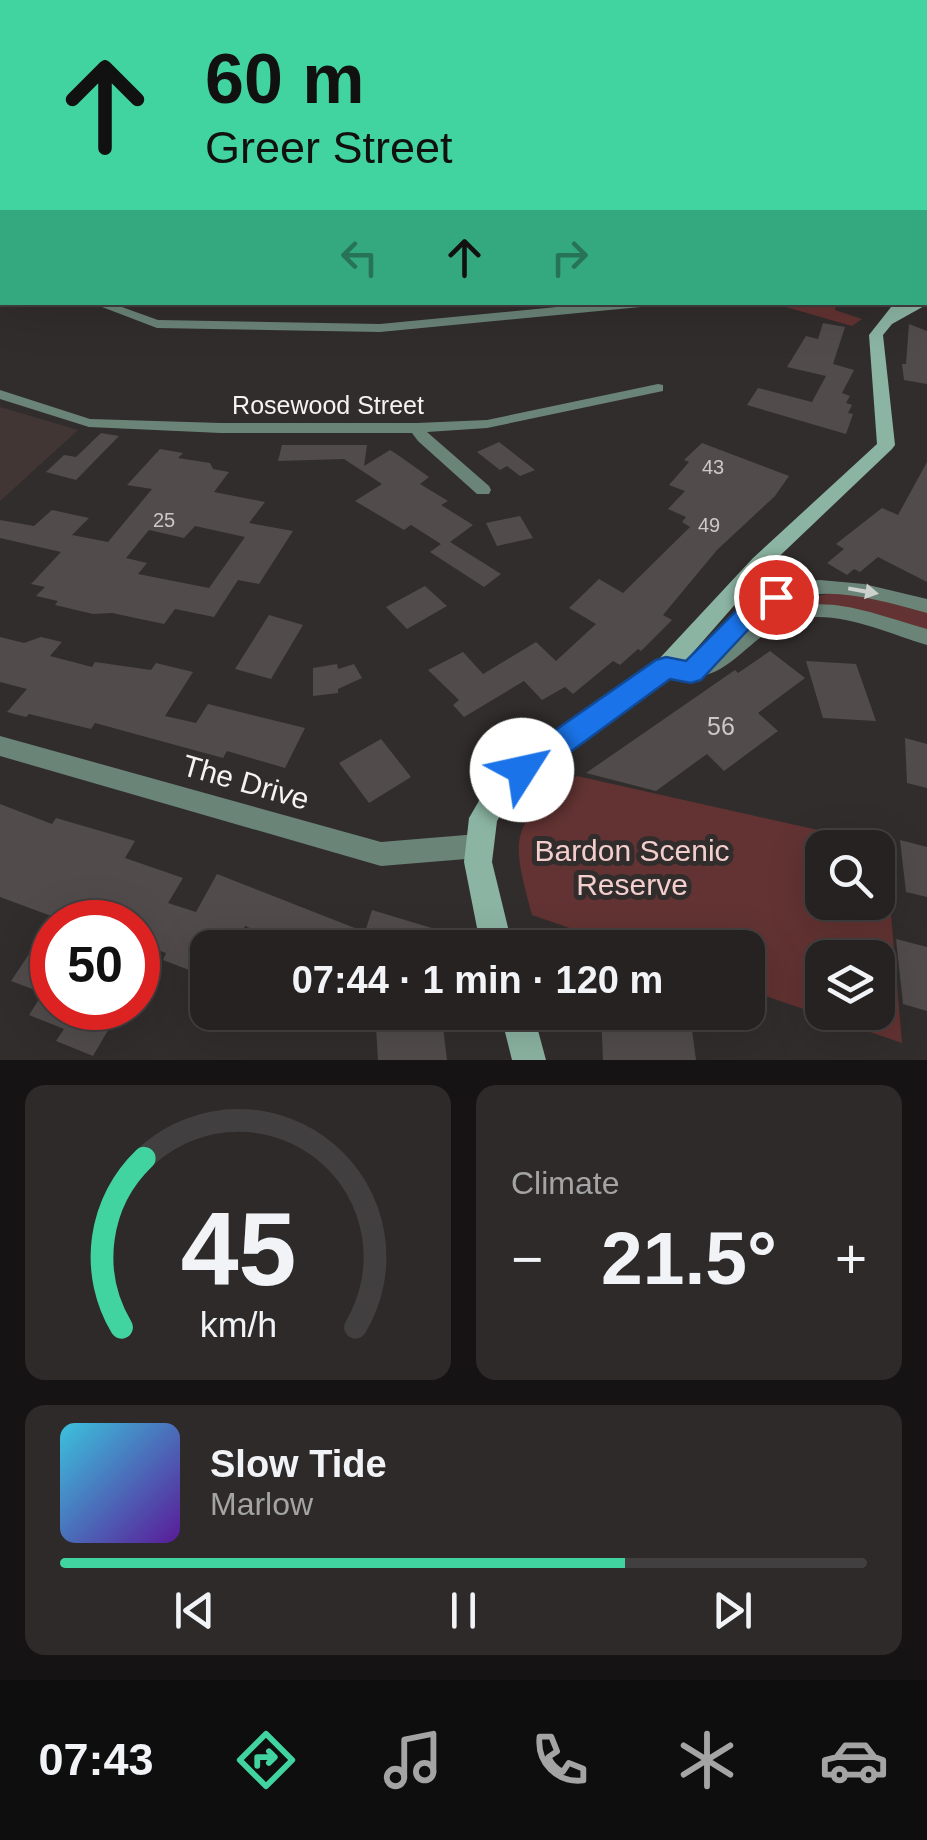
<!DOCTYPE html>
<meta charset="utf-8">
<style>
body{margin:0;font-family:Arial,sans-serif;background:#2e2a2a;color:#f1f3f6;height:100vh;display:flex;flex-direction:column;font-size:38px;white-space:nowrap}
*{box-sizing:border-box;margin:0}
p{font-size:32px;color:#a4a4a5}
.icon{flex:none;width:55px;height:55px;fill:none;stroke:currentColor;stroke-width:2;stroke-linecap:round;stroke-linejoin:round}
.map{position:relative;height:1060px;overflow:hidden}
.sheet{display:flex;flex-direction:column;gap:25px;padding:25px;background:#151313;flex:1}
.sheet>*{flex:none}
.banner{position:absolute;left:0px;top:0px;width:928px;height:305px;box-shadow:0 10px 40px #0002,0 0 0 2px #423f40;background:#42d4a0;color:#111;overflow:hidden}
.controls{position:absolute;left:805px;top:830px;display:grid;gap:20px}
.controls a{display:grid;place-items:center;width:90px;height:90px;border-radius:20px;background:#262222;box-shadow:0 10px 40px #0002,0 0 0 2px #423f40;font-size:50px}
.speed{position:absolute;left:30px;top:900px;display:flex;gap:20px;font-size:50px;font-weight:700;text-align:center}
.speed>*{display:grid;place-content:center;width:130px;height:130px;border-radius:50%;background:#262222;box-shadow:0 10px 40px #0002,0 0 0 2px #423f40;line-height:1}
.speed .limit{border:15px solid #d22;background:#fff;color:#111}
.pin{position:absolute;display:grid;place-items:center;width:85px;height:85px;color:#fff;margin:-42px;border:5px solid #fff;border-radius:50%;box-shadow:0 2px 10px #0007}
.me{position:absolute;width:110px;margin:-55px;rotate:55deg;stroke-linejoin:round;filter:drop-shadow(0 0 8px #0008)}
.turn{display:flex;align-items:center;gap:35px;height:210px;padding:0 40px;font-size:45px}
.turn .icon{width:130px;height:130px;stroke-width:2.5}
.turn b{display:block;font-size:70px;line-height:85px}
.lanes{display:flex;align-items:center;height:95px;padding:0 40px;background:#0003;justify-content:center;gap:50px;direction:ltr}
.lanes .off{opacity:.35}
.big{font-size:75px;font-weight:700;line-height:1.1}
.sheet .card{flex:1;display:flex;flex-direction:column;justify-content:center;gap:15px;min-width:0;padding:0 35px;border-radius:20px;background:#2e2a2a}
.sheet .dial{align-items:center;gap:0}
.dial svg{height:260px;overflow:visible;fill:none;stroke:#423f40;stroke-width:7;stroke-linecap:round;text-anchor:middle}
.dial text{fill:#f1f3f6;stroke:none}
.song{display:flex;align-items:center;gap:30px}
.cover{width:120px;height:120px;border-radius:15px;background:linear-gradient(135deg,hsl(190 70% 55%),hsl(270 70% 35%))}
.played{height:10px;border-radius:5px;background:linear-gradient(90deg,#42d4a0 70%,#423f40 70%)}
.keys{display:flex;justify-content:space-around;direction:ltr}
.heat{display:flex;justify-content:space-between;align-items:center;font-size:55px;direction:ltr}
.sheet .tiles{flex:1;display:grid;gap:25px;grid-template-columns:1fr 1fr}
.card:last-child{grid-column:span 2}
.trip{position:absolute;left:190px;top:930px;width:575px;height:100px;border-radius:20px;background:#262222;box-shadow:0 10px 40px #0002,0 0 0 2px #423f40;font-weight:700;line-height:100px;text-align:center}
.tab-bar{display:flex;height:160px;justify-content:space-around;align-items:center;background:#0f0e0e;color:#a4a4a5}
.tab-bar .icon{width:70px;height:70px}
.tab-bar .current{color:#42d4a0}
.tab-bar b{font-size:45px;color:#f1f3f6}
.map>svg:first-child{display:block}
</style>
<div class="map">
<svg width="927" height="1060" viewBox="0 0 927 1060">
<rect width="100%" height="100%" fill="#322d2d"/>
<!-- built -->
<path fill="#423635" d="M 0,407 L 78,430 L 0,501 Z"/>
<!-- green -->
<path fill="#623332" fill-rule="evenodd" d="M 772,303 L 836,303 L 835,310 L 862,319 L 852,326 Z
M 831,593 L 857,594 L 927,612 L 927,632 L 813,606 C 774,607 753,626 724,651 L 761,609 Z
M 577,776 L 885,845 L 902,1043 L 748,990 L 748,948 L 625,947 L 532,915 C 511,837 508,824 577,776 ZM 822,848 L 878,848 L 878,902 L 822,902 ZM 822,958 L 878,958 L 878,1012 L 822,1012 Z"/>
<!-- building -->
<path fill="#514c4b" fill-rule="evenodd" d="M 823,323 L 845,327 L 833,364 L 854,370 L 842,393 L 850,396 L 846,403 L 852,405 L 848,413 L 853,414 L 846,434 L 747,405 L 758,388 L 812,402 L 826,376 L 787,367 L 806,336 L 818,339 Z
M 909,324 L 927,331 L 927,384 L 904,380 L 902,364 L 906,364 Z
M 101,433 L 119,436 L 76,480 L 46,472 L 64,455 L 76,457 Z
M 499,442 L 535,470 L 520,476 L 507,466 L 500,470 L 477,452 Z
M 702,443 L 789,476 L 775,496 L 717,550 L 663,615 L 672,620 L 641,651 L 638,649 L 620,665 L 613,661 L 573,694 L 565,687 L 542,700 L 524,681 L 464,717 L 453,705 L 459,700 L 428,670 L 463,652 L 483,674 L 536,642 L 556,661 L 596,624 L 569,608 L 599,579 L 623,593 L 690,527 L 682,522 L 686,517 L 668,509 L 685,491 L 669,485 L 689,462 L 684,460 Z
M 282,445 L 367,445 L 364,466 L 390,450 L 395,453 L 429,477 L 420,484 L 448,501 L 441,505 L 473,525 L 450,542 L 501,574 L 484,587 L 430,552 L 441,544 L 411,525 L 404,530 L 355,501 L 382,484 L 344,459 L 278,461 Z
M 160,449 L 183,453 L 178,458 L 210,463 L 213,469 L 229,472 L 214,492 L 265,502 L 249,523 L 293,531 L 259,584 L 238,580 L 214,617 L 175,609 L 164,624 L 112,613 L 93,614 L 55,605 L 58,601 L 36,596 L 45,587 L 31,584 L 61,552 L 0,538 L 0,520 L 34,526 L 52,510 L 89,518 L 72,535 L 108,542 L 152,489 L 127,485 ZM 195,526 L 245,537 L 209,588 L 138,574 L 147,563 L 126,558 L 149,530 L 184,538 Z
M 927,462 L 927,582 L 878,557 L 860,572 L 854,569 L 847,575 L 827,563 L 844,549 L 836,544 L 882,508 L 898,515 Z
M 520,516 L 533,538 L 497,546 L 486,523 Z
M 425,586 L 447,606 L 407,629 L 386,607 Z
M 269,615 L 303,625 L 271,679 L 235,669 Z
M 0,637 L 24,643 L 41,637 L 62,642 L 50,656 L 92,667 L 95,662 L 151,670 L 156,663 L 193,672 L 165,716 L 196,723 L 208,704 L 305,728 L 285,768 L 227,751 L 223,758 L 95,723 L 91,729 L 29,714 L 26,717 L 7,712 L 27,689 L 0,682 Z
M 770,651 L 805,678 L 758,713 L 778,731 L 724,771 L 707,754 L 656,791 L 586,773 L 735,670 L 738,673 Z
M 806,661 L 856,664 L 876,721 L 823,718 Z
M 337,664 L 338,669 L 354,664 L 362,678 L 338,689 L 338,693 L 313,696 L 313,668 Z
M 905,738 L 927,744 L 927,788 L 907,783 Z
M 381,739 L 411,777 L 369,803 L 339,763 Z
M 0,804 L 52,824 L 56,818 L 135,841 L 125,858 L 183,878 L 168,903 L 196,912 L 217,874 L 365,932 L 372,910 L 435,929 L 429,948 L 271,948 L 276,939 L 245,926 L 235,948 L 208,948 L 197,973 L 163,960 L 166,953 L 138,943 L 138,922 L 52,922 L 52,1008 L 121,1008 L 93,1056 L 56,1041 L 64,1029 L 29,1015 L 43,993 L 11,981 L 54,917 L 0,897 Z
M 900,840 L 927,847 L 927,897 L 906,892 Z
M 896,939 L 927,947 L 927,1011 L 903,1004 Z
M 601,1012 L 690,1015 L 696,1060 L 603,1060 Z
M 442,1019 L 447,1060 L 378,1060 L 376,1027 Z"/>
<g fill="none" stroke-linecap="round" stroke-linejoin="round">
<!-- minor -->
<path fill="#6b8478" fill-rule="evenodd" d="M 0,152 L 2,153 L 2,157 L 0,158 Z
M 2,289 L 2,297 L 0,298 L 0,290 Z
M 89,302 L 108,302 L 158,320 L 380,324 L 608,302 L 657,302 L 651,306 L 380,332 L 157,328 Z
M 658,384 L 663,385 L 663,391 L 487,428 L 427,432 L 489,486 L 491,490 L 489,494 L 477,494 L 418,441 L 412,433 L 221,433 L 89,427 L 0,399 L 0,390 L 90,419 L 221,423 L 417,423 L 487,420 Z
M 820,580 L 864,584 L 927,599 L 927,613 C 852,593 795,574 736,637 C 805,583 851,607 927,629 L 927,645 C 887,633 840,610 798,619 C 742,631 731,696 659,673 L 656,667 L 659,661 L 666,659 L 690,662 C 727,615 760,586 820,580 Z
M 0,736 L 381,842 L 478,834 L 487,838 L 490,846 L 487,854 L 478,858 L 381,866 L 0,756 Z"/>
<!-- secondary -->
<path fill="#8cb4a2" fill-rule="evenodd" d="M 925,299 L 926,305 L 892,324 L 883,335 L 895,445 L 892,449 L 767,568 L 674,674 L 514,793 L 497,821 L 492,862 L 513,948 L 481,948 L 464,862 L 469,818 L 494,775 L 658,660 L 753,558 L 877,444 L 869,335 L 895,302 L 925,302 Z
M 500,1012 L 533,1012 L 546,1060 L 512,1060 Z"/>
<!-- trunk -->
<path fill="#b2ebd0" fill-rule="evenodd" d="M 925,286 L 927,287 L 927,299 L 925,298 Z"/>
</g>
<!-- one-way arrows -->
<defs><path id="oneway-solid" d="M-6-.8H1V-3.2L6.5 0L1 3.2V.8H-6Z" transform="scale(2.5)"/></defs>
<use fill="#ccd1cd" href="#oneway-solid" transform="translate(863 591) rotate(10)"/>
<!-- sky -->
<linearGradient id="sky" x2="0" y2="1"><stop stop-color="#1c1919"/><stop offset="0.48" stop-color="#494c57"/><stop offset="1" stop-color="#494c57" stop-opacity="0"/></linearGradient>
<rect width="927" height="287" fill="url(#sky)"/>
<!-- route -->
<path fill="#1a73e8" stroke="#114b97" stroke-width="2.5" d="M 776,588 L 785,590 L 788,597 L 759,618 L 701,680 L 691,683 L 670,679 L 532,780 L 522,784 L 511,780 L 507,770 L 511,761 L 656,660 L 666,657 L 686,661 L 742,605 Z"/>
<g text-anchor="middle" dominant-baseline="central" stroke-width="10" stroke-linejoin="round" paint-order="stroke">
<!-- number labels -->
<g font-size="20" fill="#cdc8c8">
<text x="713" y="467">43</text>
<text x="164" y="520">25</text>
<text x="709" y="525">49</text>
</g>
<!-- street labels -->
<g font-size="25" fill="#f6f2f2" stroke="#322d2d">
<text x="328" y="405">Rosewood Street</text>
</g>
<!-- near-number labels -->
<g font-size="25" fill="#cdc8c8">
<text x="721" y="726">56</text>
</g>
<!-- near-street labels -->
<g font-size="30" fill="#f6f2f2" stroke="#322d2d">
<text transform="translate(246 782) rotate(16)">The Drive</text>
</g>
<!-- near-park labels -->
<g font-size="30" fill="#f3cecc" stroke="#322d2d">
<text x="632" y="850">Bardon Scenic<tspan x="632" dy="34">Reserve</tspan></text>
</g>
</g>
</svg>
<div class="controls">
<a><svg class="icon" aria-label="search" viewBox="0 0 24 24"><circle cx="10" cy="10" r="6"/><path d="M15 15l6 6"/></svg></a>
<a><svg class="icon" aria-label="layers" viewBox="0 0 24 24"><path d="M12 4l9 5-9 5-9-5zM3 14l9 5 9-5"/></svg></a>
</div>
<div class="speed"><div class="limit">50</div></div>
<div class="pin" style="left:776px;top:597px;background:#d93025"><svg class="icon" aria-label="arrive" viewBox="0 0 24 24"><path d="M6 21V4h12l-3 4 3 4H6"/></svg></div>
<svg class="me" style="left:522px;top:770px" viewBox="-20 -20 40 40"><circle r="19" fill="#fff"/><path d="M0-13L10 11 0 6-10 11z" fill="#1a73e8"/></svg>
<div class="trip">07:44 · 1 min · 120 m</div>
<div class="banner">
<div class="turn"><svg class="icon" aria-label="ahead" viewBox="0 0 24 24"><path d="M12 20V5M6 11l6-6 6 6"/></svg><div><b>60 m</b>Greer Street</div></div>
<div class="lanes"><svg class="icon off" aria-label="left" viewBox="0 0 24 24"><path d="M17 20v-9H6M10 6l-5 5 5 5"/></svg><svg class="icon" aria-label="ahead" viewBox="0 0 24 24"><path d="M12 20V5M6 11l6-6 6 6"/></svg><svg class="icon off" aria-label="right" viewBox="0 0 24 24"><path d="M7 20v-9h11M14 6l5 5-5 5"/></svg></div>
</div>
</div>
<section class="sheet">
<div class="tiles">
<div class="card dial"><svg viewBox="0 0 100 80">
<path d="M14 69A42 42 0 1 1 86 69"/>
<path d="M14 69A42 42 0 0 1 21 17" stroke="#42d4a0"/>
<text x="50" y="56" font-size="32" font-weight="700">45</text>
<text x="50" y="72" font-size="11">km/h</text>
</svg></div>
<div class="card"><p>Climate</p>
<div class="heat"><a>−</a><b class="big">21.5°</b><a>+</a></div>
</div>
<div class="card">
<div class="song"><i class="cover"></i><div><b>Slow Tide</b><p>Marlow</p></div></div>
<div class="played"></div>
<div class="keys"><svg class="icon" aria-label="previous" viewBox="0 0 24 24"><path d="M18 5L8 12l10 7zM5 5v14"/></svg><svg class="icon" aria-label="pause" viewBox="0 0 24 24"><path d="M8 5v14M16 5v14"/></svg><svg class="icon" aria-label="next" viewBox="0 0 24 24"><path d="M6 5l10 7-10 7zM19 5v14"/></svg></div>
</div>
</div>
</section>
<nav class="tab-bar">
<b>07:43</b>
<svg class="icon current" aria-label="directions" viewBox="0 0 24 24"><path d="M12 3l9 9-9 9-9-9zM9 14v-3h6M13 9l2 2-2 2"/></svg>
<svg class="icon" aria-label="music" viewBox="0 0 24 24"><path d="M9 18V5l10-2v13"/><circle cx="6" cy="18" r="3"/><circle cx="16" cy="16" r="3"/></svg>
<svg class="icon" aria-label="phone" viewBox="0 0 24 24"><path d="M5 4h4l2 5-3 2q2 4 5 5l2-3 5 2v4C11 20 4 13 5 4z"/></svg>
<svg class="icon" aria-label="climate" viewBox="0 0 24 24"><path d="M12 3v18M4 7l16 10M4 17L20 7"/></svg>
<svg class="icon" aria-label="car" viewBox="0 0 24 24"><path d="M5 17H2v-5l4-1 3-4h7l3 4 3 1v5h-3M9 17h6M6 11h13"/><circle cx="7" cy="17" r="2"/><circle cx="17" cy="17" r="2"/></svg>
</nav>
